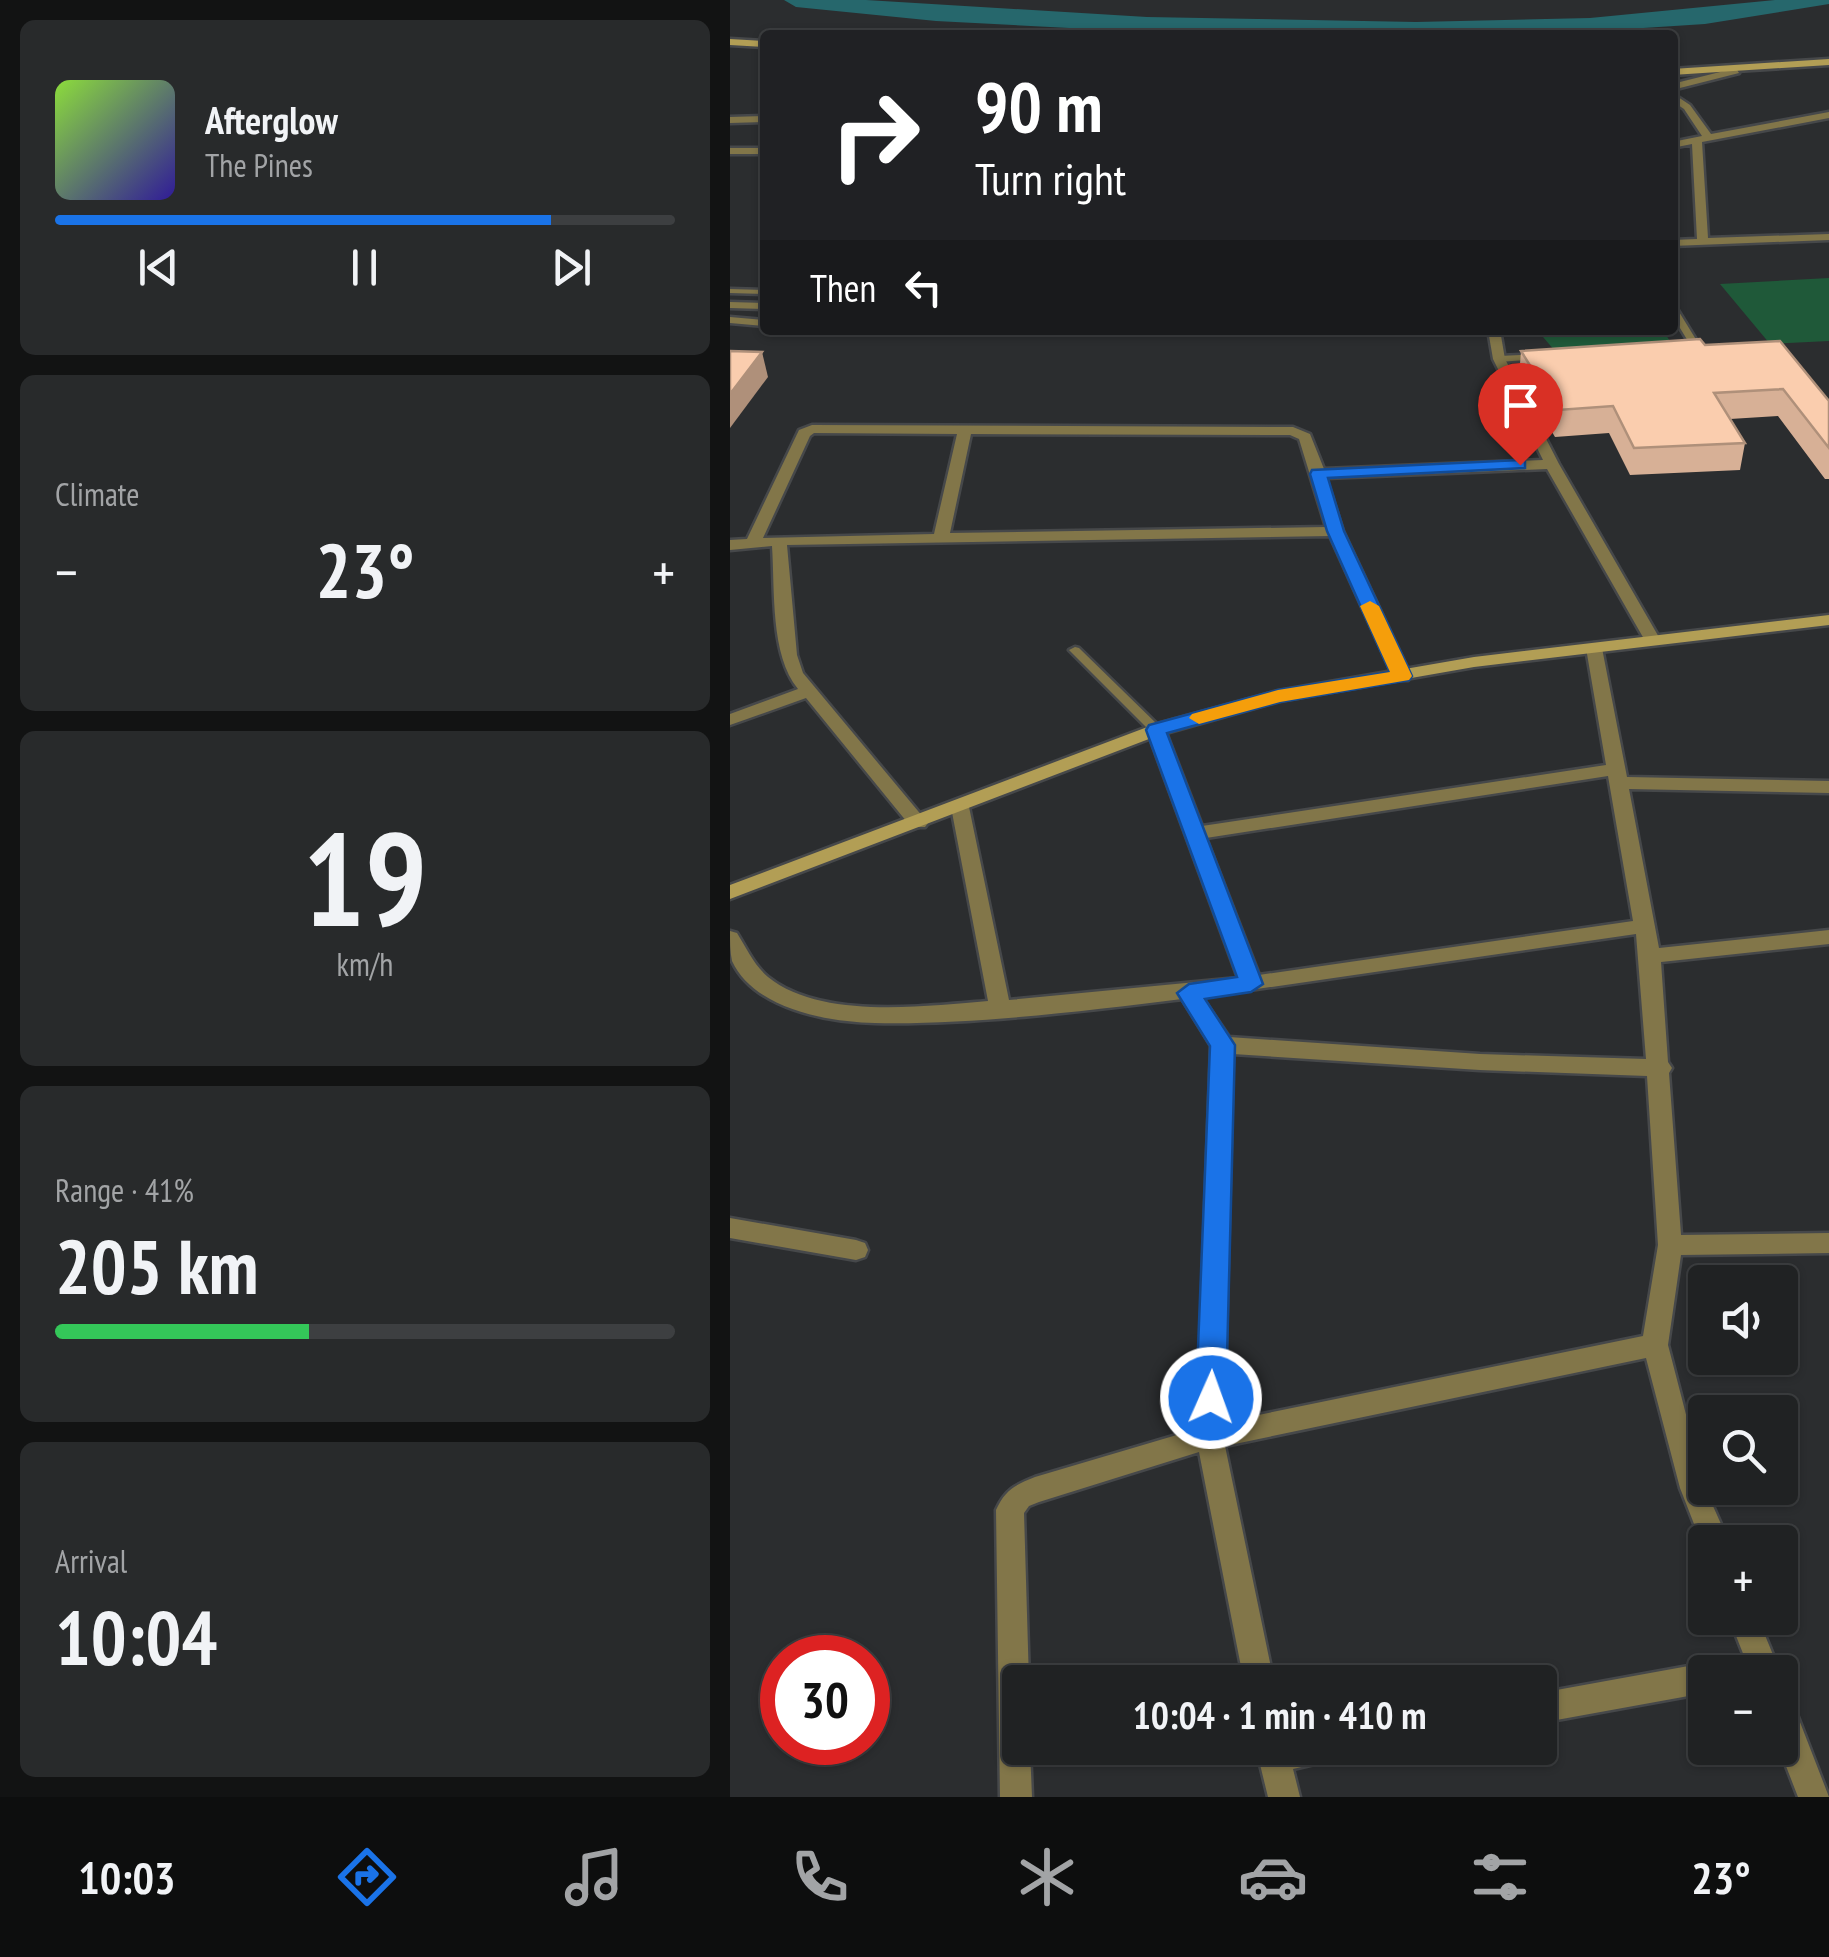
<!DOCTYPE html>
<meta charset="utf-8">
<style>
body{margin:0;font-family:"PT Sans Narrow",sans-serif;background:#282a2b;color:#f1f3f6;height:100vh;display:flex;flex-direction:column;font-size:38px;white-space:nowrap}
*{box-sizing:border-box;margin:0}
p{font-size:32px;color:#a2a4a6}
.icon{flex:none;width:55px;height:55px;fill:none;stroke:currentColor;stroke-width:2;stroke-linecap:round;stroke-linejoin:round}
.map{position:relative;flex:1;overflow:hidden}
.side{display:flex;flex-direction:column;gap:20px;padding:20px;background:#121313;width:730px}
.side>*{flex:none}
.top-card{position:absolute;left:30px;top:30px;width:918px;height:305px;border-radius:10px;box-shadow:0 2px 8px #0004,0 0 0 2px #3d3f41;background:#202124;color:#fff;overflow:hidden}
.controls{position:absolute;left:958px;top:1265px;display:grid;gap:20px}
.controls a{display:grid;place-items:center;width:110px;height:110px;border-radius:10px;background:#202223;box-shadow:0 2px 8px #0004,0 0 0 2px #3d3f41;font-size:50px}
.speed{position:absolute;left:30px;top:1635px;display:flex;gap:20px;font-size:50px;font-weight:700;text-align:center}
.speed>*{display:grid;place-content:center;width:130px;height:130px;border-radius:50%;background:#202223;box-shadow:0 2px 8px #0004,0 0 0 2px #3d3f41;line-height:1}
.speed .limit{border:15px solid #d22;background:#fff;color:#111}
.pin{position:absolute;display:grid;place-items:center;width:85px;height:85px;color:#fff;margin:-102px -42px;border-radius:50% 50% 50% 0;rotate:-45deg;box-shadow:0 0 10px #0007}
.pin .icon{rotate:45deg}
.me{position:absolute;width:110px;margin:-55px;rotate:2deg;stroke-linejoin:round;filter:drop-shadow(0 0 8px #0008)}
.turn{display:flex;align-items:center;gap:35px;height:210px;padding:0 50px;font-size:45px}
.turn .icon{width:130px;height:130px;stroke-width:2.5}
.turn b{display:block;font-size:70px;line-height:85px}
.then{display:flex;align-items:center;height:95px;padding:0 50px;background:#0003;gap:20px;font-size:38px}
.big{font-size:75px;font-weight:800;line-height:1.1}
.side .card{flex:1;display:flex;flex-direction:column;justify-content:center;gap:15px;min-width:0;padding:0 35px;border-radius:15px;background:#282a2b}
.side .dial{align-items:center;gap:0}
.dial b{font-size:130px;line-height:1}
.song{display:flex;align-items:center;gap:30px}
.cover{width:120px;height:120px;border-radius:15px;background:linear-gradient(135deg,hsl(90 70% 55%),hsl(250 70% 35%))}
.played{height:10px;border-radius:5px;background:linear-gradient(90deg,#1a73e8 80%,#3d3f41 80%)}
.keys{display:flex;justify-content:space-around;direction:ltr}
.heat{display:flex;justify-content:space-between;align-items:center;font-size:55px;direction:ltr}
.charge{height:15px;border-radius:8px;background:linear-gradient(90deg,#34c759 41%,#3d3f41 0)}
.trip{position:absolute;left:272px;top:1665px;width:555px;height:100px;border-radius:10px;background:#202223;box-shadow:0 2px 8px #0004,0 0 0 2px #3d3f41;font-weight:800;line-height:100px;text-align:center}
.tab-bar{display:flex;height:160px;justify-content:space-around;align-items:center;background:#0d0e0e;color:#a2a4a6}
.tab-bar .icon{width:70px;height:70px}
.tab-bar .selected{color:#1a73e8}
.tab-bar b{font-size:45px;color:#f1f3f6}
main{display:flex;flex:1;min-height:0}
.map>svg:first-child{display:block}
</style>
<main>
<section class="side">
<div class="card">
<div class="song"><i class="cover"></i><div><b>Afterglow</b><p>The Pines</p></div></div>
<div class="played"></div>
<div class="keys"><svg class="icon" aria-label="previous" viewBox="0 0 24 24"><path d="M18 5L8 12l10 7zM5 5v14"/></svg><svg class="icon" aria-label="pause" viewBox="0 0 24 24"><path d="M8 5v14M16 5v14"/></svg><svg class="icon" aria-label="next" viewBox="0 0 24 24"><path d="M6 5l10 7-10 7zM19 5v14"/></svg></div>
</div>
<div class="card"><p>Climate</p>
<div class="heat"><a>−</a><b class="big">23°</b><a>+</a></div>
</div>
<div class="card dial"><b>19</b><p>km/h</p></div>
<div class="card"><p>Range · 41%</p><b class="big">205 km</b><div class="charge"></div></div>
<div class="card"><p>Arrival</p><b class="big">10:04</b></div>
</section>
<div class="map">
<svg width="1099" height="1797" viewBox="0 0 1099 1797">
<rect width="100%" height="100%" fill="#2b2d2f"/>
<!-- green -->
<path fill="#1f5939" d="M 1099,278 L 1099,341 L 1040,344 L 990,284 Z
M 807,330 L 933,330 L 941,343 L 825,351 Z"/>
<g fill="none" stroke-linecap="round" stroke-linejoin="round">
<!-- river -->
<path fill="#26676c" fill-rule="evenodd" d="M 54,0 L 136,0 L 417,17 L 686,22 L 860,18 L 1045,0 L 1099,0 L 1099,4 L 975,24 L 805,35 L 417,32 L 206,21 L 66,7 Z"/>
<!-- lane casing -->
<g stroke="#46484a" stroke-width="5">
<path id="lane" d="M 0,289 L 35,290 L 35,294 L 0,293 Z
M 0,302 L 35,303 L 35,309 L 0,308 Z
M 942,305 L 946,307 L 970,346 L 963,354 L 956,352 L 961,346 L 942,315 Z
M 0,317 L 35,320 L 35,326 L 0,323 Z
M 809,354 L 813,357 L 812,359 L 769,362 L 765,359 L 769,356 Z
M 345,647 L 349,648 L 430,727 L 432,730 L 430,733 L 422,733 L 339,650 Z"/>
</g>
<!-- street casing -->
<g stroke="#46484a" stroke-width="5">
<path id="street" d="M 1006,68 L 1009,73 L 942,90 L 942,84 Z
M 942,93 L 960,105 L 981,134 L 1099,112 L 1099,118 L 972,142 L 978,238 L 1099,234 L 1099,240 L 942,246 L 942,240 L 967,239 L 962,144 L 942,148 L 942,142 L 972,136 L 954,109 L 942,101 Z
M 35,116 L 35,122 L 0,123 L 0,117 Z
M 0,148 L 34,148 L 35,154 L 0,154 Z
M 758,330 L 770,330 L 775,359 L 829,464 L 930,639 L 928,643 L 916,643 L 914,639 L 817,469 L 596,478 L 613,531 L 681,676 L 678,680 L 666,680 L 663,676 L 600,536 L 57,545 L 67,655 L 73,673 L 198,823 L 195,827 L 181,827 L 76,698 L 0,725 L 0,714 L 68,689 C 40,655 45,590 42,546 L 0,550 L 0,540 L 17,539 L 69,430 L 82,425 L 563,427 L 580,434 L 594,469 L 813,460 L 763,359 ZM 84,433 L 227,434 L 204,534 L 33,538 L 80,436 ZM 241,434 L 560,435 L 569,439 L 596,527 L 220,533 Z
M 864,643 L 872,648 L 897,777 L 1099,781 L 1099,793 L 899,789 L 929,948 L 1099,930 L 1099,944 L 931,962 L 938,1062 L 942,1068 L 939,1073 L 951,1235 L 1099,1233 L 1099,1253 L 951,1255 L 938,1345 L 975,1488 L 999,1542 L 975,1542 L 975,1552 L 950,1488 L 916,1358 L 495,1446 L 544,1682 L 514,1682 L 469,1452 L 309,1502 L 299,1506 L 294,1513 L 299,1682 L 290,1682 L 290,1748 L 300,1748 L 302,1797 L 270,1797 L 266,1510 C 275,1490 285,1485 305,1477 L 467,1429 L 481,1046 L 452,999 C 354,1011 243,1025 145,1023 C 98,1022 24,1009 2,961 C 0,952 0,941 0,931 L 7,933 C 17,949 24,965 38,977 C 91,1020 195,1006 258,1001 L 221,807 L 230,801 L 239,807 L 279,1000 L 508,978 L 417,730 L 420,726 L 426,725 L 435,730 L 472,826 L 876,765 L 856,648 ZM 878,776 L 903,921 L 529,975 L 476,838 ZM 906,934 L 916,1059 L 750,1054 L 499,1037 L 472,997 ZM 503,1054 L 750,1070 L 917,1076 L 928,1245 L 913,1336 L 494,1422 Z
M 0,1218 L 126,1240 L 135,1243 L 138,1250 L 135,1257 L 126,1260 L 0,1238 Z
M 999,1618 L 1028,1618 L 1050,1672 L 991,1672 L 995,1661 L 1014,1656 Z
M 975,1663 L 986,1667 L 988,1672 L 975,1672 L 975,1693 L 810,1723 L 810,1693 Z
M 1050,1695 L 1061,1699 L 1099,1797 L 1068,1797 L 1049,1748 Z
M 526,1748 L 611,1748 L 606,1759 L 563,1769 L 570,1797 L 538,1797 Z"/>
</g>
<!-- secondary casing -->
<g stroke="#46484a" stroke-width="5">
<path id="secondary" d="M 0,39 L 35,41 L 35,47 L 0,45 Z
M 1099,59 L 1099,65 L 942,75 L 942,69 Z
M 1099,615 L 1099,625 L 744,667 L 550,701 L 432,734 L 0,899 L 0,885 L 420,726 L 548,691 L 744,657 Z"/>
</g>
<!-- lane -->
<use href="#lane" fill="#827649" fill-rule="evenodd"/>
<!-- street -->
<use href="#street" fill="#827649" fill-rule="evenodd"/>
<!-- secondary -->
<use href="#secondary" fill="#b29e55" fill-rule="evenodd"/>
</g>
<!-- wall -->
<path fill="#d7b096" d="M 975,345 L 1099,401 L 1099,479 L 1095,479 L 1048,416 L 1000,419 L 1015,443 L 1010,470 L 900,475 L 879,433 L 825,437 L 789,377 L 791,351 Z"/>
<!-- shaded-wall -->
<path fill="#af907a" d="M 32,352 L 38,377 L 0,428 L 0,394 Z"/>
<!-- building -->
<path fill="#facdae" stroke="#af907a" stroke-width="2.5" d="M 970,339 L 975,345 L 1050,341 L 1099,401 L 1099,448 L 1053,389 L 984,393 L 1015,443 L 904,448 L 883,406 L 828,410 L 791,351 Z
M 0,351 L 32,352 L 0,394 Z"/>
<!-- route -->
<path fill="#1a73e8" stroke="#114b97" stroke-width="2.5" d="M 790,460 L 795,461 L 795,468 L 598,478 L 614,531 L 682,676 L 679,680 L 550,702 L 437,733 L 533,984 L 521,992 L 475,999 L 505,1045 L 496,1398 L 492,1407 L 481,1411 L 470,1407 L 466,1398 L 480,1046 L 447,993 L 459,984 L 507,977 L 416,730 L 419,725 L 548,690 L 660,672 L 597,531 L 580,474 L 582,470 Z"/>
<!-- slow -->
<path fill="#f59e0b" d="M 640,601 L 649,606 L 682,676 L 679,680 L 550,702 L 469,724 L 459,718 L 462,714 L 548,690 L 660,672 L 630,606 Z"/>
</svg>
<div class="controls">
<a><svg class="icon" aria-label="sound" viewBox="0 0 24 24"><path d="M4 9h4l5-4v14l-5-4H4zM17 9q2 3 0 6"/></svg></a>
<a><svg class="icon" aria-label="search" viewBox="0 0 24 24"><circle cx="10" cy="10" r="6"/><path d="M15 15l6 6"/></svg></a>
<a>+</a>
<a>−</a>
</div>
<div class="speed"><div class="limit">30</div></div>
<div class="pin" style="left:790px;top:465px;background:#d93025"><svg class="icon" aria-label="arrive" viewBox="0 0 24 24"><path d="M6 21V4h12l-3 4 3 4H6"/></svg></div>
<svg class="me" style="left:481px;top:1398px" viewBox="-20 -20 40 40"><circle r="17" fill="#1a73e8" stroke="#fff" stroke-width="3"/><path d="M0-11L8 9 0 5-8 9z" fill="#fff"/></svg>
<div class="trip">10:04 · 1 min · 410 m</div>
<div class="top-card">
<div class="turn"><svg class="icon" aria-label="right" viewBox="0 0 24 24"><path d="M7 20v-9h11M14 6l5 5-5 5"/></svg><div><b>90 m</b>Turn right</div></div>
<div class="then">Then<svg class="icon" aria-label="left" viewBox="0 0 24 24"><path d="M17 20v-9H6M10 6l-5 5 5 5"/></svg></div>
</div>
</div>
</main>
<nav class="tab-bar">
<b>10:03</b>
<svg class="icon selected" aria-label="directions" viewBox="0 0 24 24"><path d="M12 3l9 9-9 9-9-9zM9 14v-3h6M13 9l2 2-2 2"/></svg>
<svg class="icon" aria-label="music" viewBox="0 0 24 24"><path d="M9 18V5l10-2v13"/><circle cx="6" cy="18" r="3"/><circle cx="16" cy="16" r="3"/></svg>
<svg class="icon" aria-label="phone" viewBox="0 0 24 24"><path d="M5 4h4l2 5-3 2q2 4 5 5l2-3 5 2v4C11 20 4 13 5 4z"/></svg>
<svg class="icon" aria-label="climate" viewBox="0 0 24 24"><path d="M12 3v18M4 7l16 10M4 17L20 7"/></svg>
<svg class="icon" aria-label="car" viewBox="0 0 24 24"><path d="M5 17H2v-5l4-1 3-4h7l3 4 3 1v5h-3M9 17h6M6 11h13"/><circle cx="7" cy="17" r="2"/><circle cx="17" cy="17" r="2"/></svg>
<svg class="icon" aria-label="filters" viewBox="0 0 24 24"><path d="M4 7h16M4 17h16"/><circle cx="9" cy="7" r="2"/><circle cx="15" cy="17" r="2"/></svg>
<b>23°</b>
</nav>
